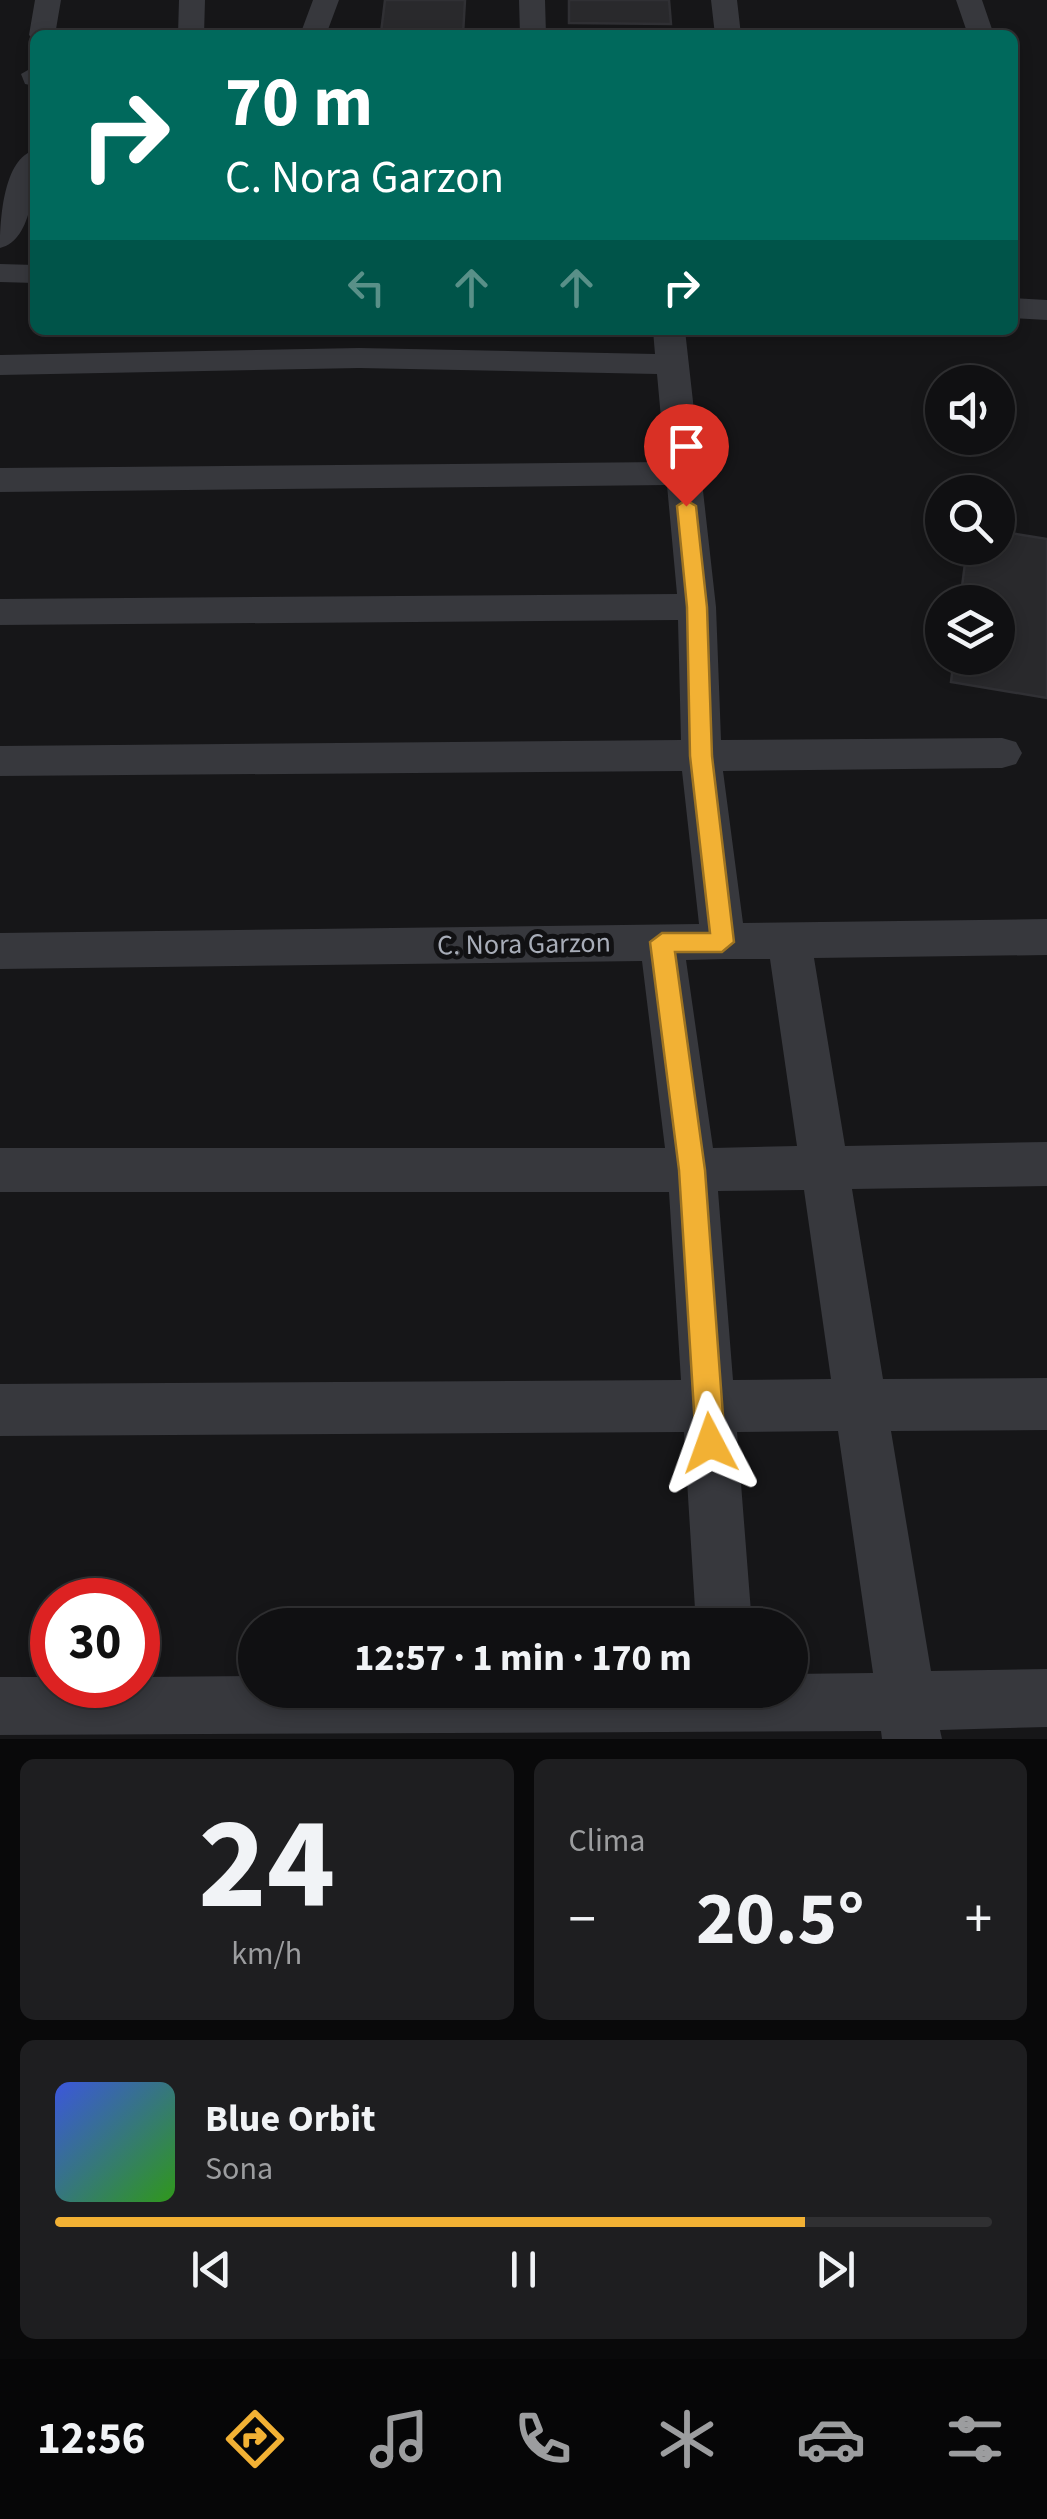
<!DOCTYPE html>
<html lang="es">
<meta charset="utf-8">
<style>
body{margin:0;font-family:"Source Sans 3",sans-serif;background:#1e1e20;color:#f1f3f6;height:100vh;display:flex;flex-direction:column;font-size:38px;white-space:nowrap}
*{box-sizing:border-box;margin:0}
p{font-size:32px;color:#9c9d9f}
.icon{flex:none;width:55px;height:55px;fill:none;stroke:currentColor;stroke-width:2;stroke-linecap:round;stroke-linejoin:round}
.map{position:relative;height:1739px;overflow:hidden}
.panel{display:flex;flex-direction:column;gap:20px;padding:20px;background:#09090a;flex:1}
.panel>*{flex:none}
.banner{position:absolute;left:30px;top:30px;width:988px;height:305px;border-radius:15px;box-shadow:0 5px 15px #0003,0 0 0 2px #303032;background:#00695c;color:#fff;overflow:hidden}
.tools{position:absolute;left:925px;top:365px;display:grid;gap:20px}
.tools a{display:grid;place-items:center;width:90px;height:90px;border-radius:50%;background:#101012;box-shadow:0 5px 15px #0003,0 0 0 2px #303032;font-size:50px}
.speed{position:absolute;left:30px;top:1578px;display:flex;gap:20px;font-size:50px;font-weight:700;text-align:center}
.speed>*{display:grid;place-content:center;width:130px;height:130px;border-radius:50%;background:#101012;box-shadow:0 5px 15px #0003,0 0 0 2px #303032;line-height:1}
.speed .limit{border:15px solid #d22;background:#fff;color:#111}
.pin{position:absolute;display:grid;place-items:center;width:85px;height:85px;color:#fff;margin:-102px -42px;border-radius:50% 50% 50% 0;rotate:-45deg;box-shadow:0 0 10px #0007}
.pin .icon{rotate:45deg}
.me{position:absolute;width:110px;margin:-55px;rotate:356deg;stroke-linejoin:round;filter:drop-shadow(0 0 8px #0008)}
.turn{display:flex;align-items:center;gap:35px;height:210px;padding:0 30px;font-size:45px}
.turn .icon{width:130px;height:130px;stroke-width:2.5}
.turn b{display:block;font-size:70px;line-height:85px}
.lanes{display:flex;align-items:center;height:95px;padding:0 30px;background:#0003;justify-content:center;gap:50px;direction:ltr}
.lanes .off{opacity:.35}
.big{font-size:75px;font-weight:700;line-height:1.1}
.panel .card{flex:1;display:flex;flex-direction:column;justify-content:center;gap:15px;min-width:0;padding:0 35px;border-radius:15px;background:#1e1e20}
.panel .dial{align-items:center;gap:0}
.dial b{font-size:130px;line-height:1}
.song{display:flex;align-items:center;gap:30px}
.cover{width:120px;height:120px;border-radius:15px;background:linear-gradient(135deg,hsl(230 70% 55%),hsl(110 70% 35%))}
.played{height:10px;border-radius:5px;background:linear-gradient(90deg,#f2b134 80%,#303032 80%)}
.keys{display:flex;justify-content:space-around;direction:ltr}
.heat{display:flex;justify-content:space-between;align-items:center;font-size:55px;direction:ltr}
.panel .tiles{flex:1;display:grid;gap:20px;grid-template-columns:1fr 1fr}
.card:last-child{grid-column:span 2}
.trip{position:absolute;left:238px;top:1608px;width:570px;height:100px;border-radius:50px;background:#101012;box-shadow:0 5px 15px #0003,0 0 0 2px #303032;font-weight:700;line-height:100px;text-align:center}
.tab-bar{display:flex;height:160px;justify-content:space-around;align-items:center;background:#060607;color:#9c9d9f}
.tab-bar .icon{width:70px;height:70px}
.tab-bar .on{color:#f2b134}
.tab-bar b{font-size:45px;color:#f1f3f6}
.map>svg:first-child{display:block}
</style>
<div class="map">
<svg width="1047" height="1739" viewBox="0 0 1047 1739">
<rect width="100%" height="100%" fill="#161618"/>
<!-- building -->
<path fill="#29292c" stroke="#303034" stroke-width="2.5" d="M 385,0 L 465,0 L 463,34 L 381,33 Z
M 569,0 L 669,0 L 671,24 L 569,23 Z
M 799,32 L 901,33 L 902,35 L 800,35 Z
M 998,531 L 1047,539 L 1047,698 L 951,682 L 954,658 L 998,658 L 998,602 L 960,602 L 967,548 L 998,548 Z"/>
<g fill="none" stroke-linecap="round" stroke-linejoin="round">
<!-- minor -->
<path fill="#37383d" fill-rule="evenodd" d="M 35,0 L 61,0 L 55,35 L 35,35 L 35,41 L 29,35 Z
M 179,0 L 205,0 L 204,35 L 178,35 Z
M 313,0 L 339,0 L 326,35 L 300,35 Z
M 519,0 L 545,0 L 546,35 L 520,35 Z
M 711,0 L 737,0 L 741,35 L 715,35 Z
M 956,0 L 982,0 L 994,35 L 968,35 Z
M 35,66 L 35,86 L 25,84 L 21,74 Z
M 35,150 C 35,179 34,240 0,248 C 0,221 3,158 35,150 Z
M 0,264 L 35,265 L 35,283 L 0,282 Z
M 1012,298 L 1047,300 L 1047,320 L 1012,318 Z
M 653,330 L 685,330 L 716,607 L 721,740 L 1002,738 L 1016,742 L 1022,753 L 1016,764 L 1002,768 L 723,771 L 743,923 L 1047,919 L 1047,955 L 814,958 L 845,1146 L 1047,1142 L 1047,1186 L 852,1189 L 883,1379 L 1047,1378 L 1047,1430 L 891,1431 L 931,1671 L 1047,1669 L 1047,1727 L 940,1730 L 942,1739 L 882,1739 L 881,1731 L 0,1735 L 0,1677 L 52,1677 L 52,1685 L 138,1685 L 138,1677 L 255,1676 L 255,1690 L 790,1690 L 790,1674 L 873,1673 L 838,1431 L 737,1432 L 752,1625 L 696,1625 L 684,1432 L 0,1436 L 0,1384 L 681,1380 L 669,1192 L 0,1192 L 0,1148 L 665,1148 L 642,961 L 0,969 L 0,933 L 699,924 L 682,771 L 0,776 L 0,746 L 681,740 L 678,620 L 0,625 L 0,599 L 677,594 L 667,485 L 0,492 L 0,468 L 665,462 L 657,374 L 359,368 L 0,375 L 0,355 L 359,348 L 655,354 ZM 725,959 L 770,959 L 797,1146 L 713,1148 L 686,960 ZM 804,1190 L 831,1379 L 733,1380 L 718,1191 Z"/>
</g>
<!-- route -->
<path fill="#f2b134" stroke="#9d7322" stroke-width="2.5" d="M 686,500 L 696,506 L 707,607 L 712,756 L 734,942 L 722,952 L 675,952 L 705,1170 L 725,1443 L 721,1453 L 710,1457 L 700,1453 L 696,1443 L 679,1170 L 650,942 L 662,933 L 710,933 L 690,756 L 687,607 L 677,506 Z"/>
<g text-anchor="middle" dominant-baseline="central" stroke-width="10" stroke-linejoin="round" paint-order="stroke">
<!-- street labels -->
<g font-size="28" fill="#a8adb8" stroke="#111113">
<text transform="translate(524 944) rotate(-1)">C. Nora Garzon</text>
</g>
</g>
</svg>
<div class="tools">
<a><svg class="icon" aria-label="sound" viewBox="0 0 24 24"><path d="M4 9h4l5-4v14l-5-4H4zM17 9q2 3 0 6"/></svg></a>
<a><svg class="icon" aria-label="search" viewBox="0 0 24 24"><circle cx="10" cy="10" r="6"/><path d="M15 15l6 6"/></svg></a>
<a><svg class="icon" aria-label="layers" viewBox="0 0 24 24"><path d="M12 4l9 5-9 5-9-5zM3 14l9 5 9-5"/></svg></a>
</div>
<div class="speed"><div class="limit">30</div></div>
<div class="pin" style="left:686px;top:506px;background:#d93025"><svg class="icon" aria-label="arrive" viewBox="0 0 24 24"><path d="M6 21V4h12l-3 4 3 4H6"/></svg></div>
<svg class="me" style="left:710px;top:1443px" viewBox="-20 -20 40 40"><path d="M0-17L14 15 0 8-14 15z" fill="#f2b134" stroke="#fff" stroke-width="4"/></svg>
<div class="trip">12:57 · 1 min · 170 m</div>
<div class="banner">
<div class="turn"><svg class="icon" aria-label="right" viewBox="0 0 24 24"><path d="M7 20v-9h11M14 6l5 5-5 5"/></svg><div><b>70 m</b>C. Nora Garzon</div></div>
<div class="lanes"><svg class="icon off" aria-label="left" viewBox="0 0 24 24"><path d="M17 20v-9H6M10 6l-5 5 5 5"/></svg><svg class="icon off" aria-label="ahead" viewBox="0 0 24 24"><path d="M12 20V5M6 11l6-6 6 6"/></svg><svg class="icon off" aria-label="ahead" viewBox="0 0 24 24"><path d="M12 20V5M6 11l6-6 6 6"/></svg><svg class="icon" aria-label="right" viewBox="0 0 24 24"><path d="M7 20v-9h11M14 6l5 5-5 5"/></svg></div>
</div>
</div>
<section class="panel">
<div class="tiles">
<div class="card dial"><b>24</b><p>km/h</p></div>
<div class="card"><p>Clima</p>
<div class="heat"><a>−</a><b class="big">20.5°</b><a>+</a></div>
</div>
<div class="card">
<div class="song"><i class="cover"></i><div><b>Blue Orbit</b><p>Sona</p></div></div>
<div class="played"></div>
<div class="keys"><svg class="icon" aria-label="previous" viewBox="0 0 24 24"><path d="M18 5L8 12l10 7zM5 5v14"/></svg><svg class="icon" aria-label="pause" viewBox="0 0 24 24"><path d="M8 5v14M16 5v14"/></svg><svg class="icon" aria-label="next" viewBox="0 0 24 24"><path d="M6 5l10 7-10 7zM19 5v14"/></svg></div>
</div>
</div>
</section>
<nav class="tab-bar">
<b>12:56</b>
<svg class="icon on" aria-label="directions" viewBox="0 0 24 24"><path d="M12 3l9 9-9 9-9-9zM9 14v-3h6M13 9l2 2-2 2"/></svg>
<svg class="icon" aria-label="music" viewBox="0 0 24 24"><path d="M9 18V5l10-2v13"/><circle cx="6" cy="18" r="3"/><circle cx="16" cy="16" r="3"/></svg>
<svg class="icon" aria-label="phone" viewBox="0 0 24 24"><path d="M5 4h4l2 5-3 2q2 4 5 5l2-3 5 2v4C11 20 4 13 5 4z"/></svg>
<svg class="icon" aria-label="climate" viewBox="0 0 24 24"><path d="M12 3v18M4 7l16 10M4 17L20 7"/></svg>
<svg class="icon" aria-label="car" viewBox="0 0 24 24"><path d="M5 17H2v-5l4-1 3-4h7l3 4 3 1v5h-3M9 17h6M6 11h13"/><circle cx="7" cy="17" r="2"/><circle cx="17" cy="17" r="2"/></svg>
<svg class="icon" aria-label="filters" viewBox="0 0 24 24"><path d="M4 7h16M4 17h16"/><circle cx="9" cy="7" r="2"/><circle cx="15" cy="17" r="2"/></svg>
</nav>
